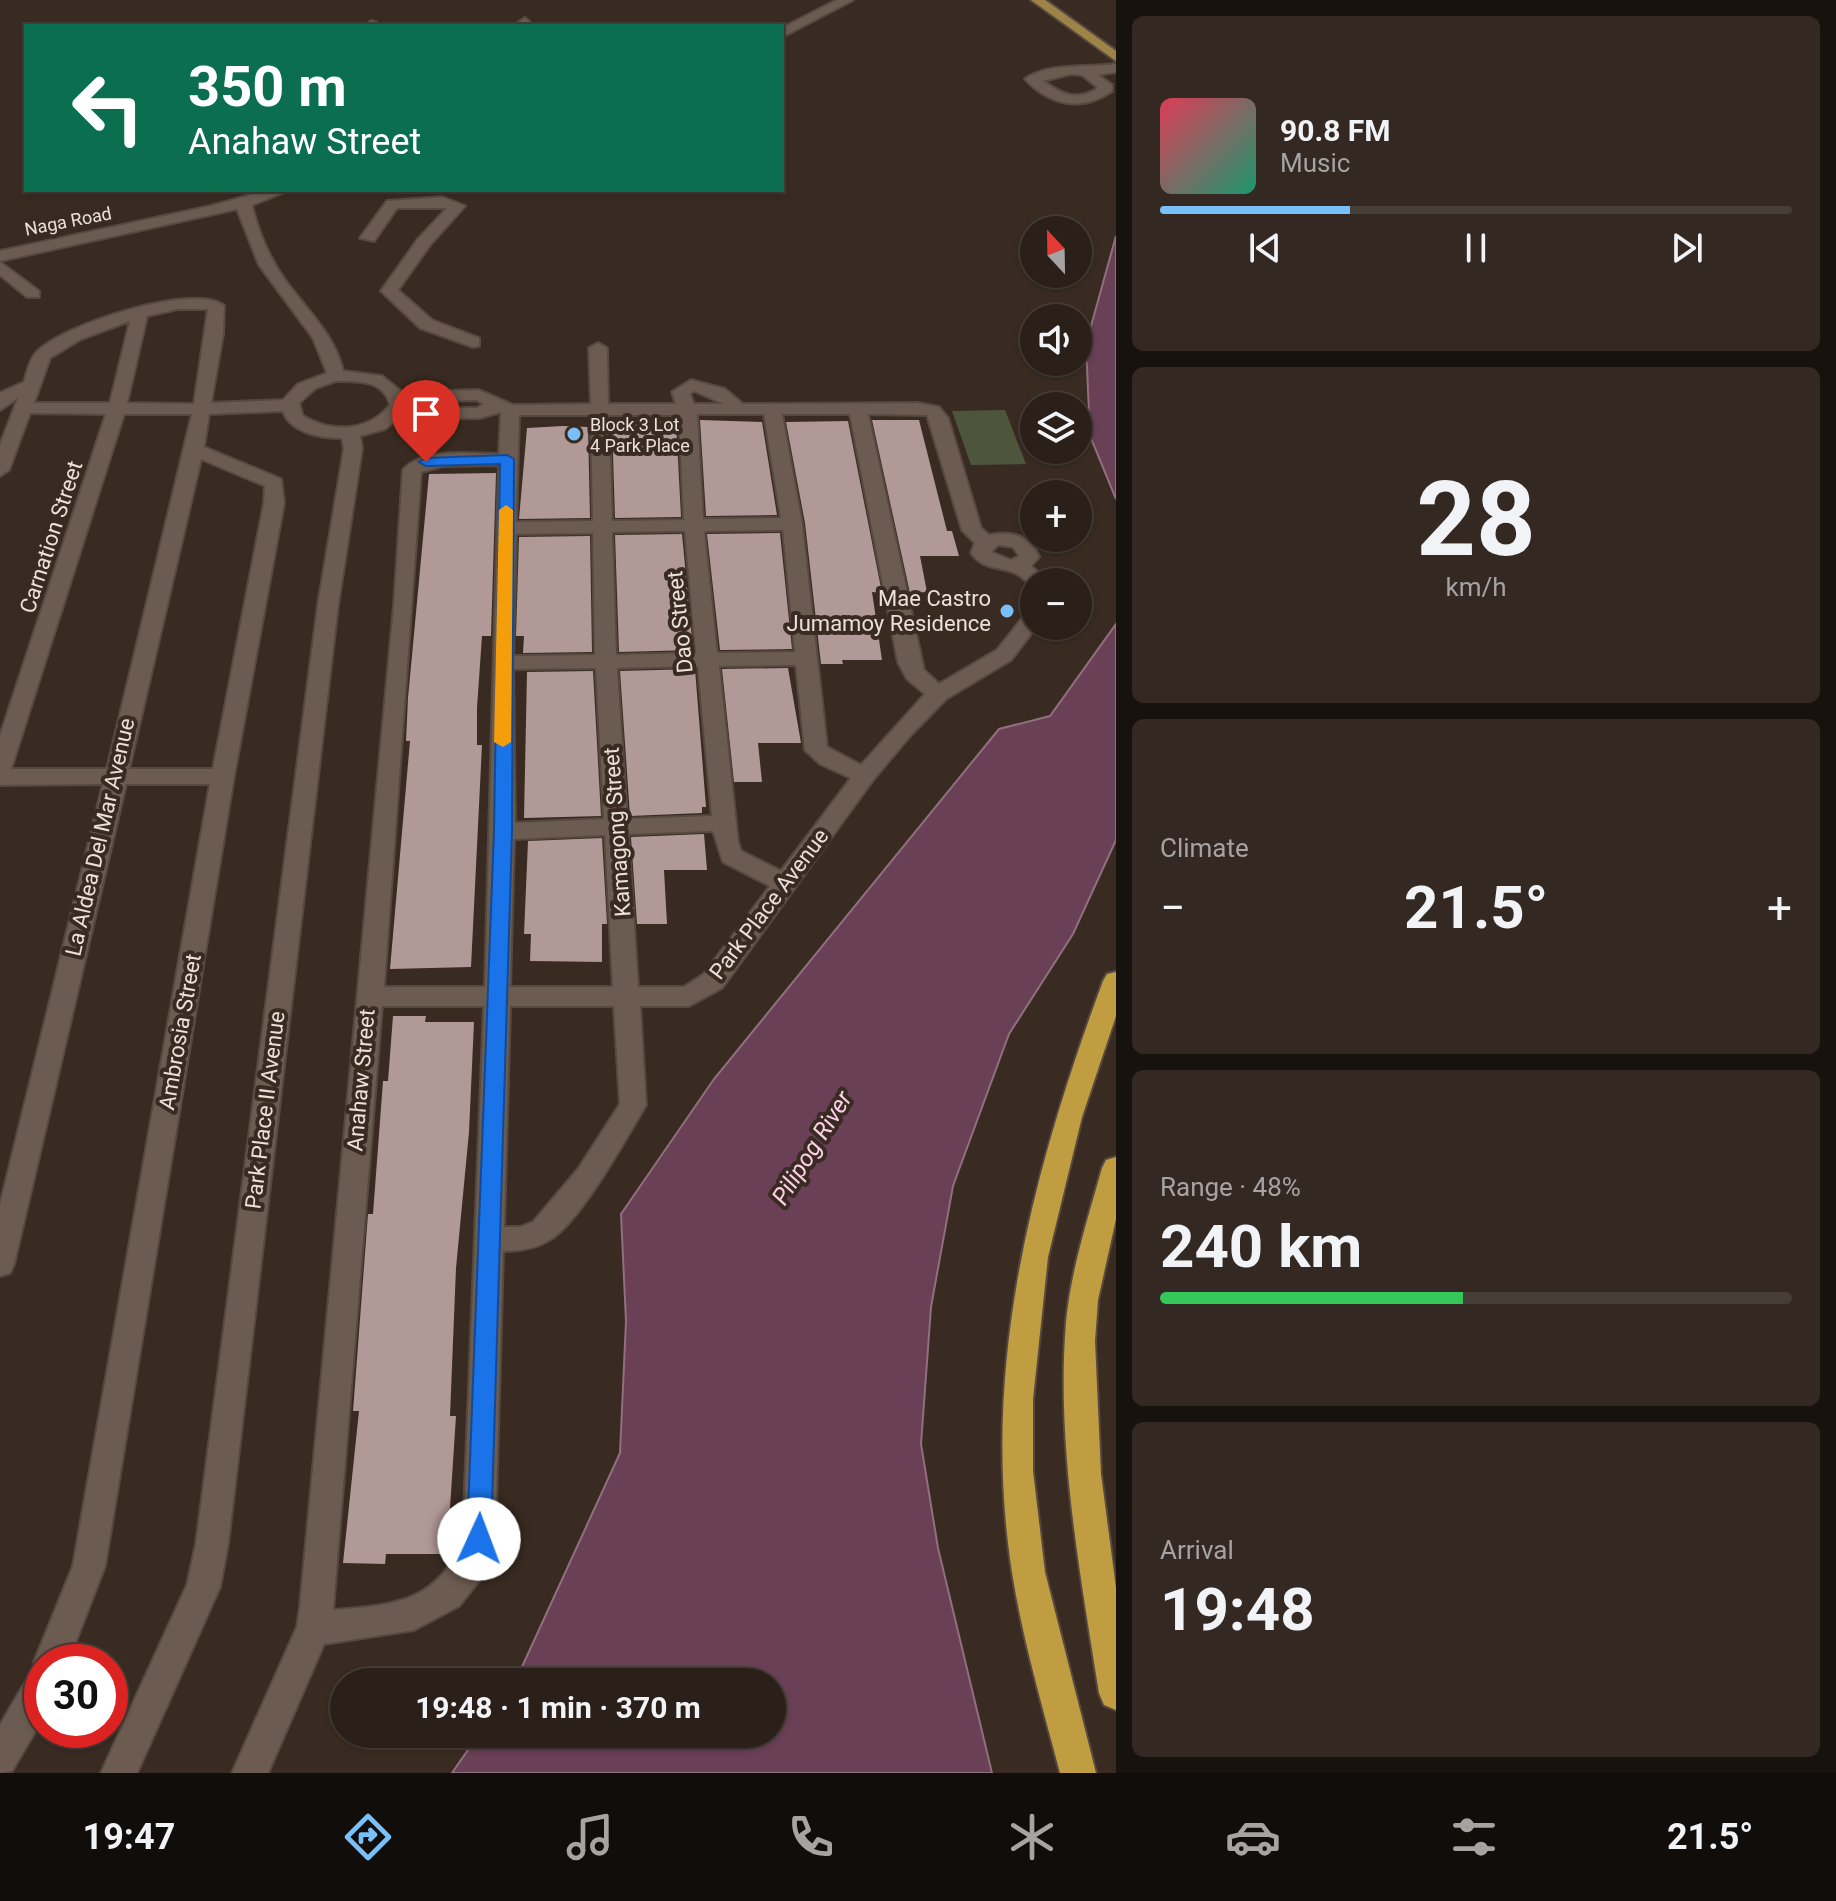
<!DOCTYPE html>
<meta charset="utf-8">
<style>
body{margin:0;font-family:Roboto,sans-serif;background:#332822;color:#f1f3f6;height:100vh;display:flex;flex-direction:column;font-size:30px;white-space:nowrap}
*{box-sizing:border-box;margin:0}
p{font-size:26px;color:#a6a3a2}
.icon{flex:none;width:44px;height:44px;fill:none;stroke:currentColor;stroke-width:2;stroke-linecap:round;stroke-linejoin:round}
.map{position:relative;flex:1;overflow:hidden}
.drawer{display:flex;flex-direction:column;gap:16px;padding:16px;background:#18120e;width:720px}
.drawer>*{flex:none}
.top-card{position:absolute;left:24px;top:24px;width:760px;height:168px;border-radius:0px;box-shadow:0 2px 6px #0004,0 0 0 2px #473e38;background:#0b6e4f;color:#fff;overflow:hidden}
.needle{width:52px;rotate:338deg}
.buttons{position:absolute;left:1020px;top:216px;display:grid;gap:16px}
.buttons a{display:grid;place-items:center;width:72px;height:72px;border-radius:50%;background:#2b2019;box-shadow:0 2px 6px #0004,0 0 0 2px #473e38;font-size:40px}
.speed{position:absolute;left:24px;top:1644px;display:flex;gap:16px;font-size:40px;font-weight:700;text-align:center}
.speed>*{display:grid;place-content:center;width:104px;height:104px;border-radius:50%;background:#2b2019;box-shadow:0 2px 6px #0004,0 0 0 2px #473e38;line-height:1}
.speed .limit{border:12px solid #d22;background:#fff;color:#111}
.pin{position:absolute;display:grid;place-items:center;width:68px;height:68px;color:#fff;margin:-82px -34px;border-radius:50% 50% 50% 0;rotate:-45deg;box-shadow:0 0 8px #0007}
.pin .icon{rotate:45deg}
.me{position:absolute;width:88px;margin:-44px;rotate:2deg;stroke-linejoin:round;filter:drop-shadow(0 0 6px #0008)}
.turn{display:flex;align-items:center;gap:28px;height:168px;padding:0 32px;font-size:36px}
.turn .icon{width:104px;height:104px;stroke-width:2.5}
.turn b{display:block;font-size:56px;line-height:68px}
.big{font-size:60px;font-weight:700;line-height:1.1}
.drawer .tile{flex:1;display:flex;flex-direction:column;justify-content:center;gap:12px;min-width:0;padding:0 28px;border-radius:12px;background:#332822}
.drawer .dial{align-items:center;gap:0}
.dial b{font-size:104px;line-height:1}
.song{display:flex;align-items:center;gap:24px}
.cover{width:96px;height:96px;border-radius:12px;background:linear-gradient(135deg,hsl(350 70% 55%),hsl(160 70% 35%))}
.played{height:8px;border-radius:4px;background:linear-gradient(90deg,#79bff8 30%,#473e38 30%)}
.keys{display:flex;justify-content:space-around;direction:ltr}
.heat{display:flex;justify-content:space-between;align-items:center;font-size:44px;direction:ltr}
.charge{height:12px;border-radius:6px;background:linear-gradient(90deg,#34c759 48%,#473e38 0)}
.trip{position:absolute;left:330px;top:1668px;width:456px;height:80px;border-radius:40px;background:#2b2019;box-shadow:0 2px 6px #0004,0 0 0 2px #473e38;font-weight:700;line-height:80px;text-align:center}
.tab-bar{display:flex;height:128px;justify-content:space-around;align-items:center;background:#110d0a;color:#a6a3a2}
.tab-bar .icon{width:56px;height:56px}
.tab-bar .current{color:#79bff8}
.tab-bar b{font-size:36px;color:#f1f3f6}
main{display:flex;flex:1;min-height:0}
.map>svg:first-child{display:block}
</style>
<main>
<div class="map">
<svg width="1116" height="1773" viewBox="0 0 1116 1773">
<rect width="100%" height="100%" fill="#392b21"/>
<!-- green -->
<path fill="#4d553c" d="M 1005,410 L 1026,464 L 971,465 L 952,411 Z"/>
<!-- water -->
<path fill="#694056" stroke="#90707e" stroke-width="2" d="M 1116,236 L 1116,499 L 1090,436 L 1086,344 Z
M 1116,624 L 1116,840 L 1073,934 L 1009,1034 L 953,1186 L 931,1307 L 921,1444 L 938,1548 L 992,1773 L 452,1773 L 479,1734 L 772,1734 L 772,1682 L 515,1682 L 620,1453 L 626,1321 L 621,1214 L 714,1079 L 999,729 L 1050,716 Z"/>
<!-- building -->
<path fill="#b19998" d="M 700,420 L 762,422 L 777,515 L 706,516 Z
M 872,420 L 919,420 L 947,531 L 952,531 L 959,556 L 920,556 L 927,592 L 910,593 Z
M 646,421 L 676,421 L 681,517 L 615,518 L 612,422 Z
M 848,421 L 882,593 L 872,592 L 882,660 L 842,660 L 843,664 L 821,664 L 805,523 L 786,422 Z
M 563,426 L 588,427 L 590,518 L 519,519 L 527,428 Z
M 496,473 L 491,636 L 482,636 L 477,708 L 477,745 L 482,745 L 471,967 L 390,969 L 410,741 L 406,741 L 408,698 L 429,474 Z
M 780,533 L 792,649 L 720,650 L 707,534 Z
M 682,534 L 693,650 L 619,652 L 615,535 Z
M 590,536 L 592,652 L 523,653 L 524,636 L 516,636 L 519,537 Z
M 788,668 L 801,743 L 758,743 L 762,782 L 734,782 L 722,669 Z
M 695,669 L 706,807 L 702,807 L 702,813 L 630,816 L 620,671 Z
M 593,671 L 601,816 L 524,818 L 527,672 Z
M 704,834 L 707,870 L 664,870 L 667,924 L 637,924 L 631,837 Z
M 602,838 L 607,924 L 602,924 L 602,962 L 530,961 L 531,934 L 524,934 L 528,841 Z
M 393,1016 L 426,1016 L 425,1022 L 474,1022 L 469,1132 L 456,1268 L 450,1416 L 456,1416 L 447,1554 L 386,1554 L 385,1564 L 343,1563 L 359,1411 L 353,1411 L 368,1214 L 373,1214 L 383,1081 L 388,1081 Z"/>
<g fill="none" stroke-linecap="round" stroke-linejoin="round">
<!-- minor casing -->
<g stroke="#554940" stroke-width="4">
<path id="minor" d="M 837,0 L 853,0 L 782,37 L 782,28 Z
M 525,18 L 534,26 L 521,26 L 519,22 Z
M 371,21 L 376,22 L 377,26 L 365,26 Z
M 1116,64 L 1116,72 L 1098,75 L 1112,85 L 1112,91 C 1082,112 1050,106 1025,79 C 1049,62 1088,68 1116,64 ZM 1071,74 L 1082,75 L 1098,88 C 1077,102 1062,94 1043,81 Z
M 268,190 L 290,190 L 252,205 C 258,232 269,257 285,280 C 306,309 335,335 343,371 L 382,376 L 402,392 L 479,390 L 513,405 L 591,404 L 589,348 L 598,343 L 607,348 L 608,404 L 676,404 L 672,392 L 691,380 L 725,389 L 743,404 L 918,403 L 939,407 L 948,418 L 981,528 L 989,535 C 1011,531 1031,535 1039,557 L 1031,566 L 1049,582 L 1034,582 L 1032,586 C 1027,582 1022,577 1017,574 C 1000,565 985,572 971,553 L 975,543 L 962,530 L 927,415 L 868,414 L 924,670 L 939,684 L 997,650 L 1027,612 L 1034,610 L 1034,626 L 1037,626 L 1011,660 L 946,699 L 910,736 L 873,780 L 722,988 L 689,1006 L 640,1006 L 646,1105 L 642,1112 C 623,1144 580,1221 551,1239 C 536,1249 520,1251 503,1251 L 495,1539 L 479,1581 L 459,1606 L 414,1630 L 324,1644 L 268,1773 L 232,1773 L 297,1627 L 300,1607 L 394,606 L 403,470 C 423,447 471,454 499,454 L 501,412 L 480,418 L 397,419 L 385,429 L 360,436 L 362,449 L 338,605 L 228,1544 L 220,1587 L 137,1773 L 101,1773 L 187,1585 L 196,1544 L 318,605 L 344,449 L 342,438 C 321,438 290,433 283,411 L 209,414 L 204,447 L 281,479 L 284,503 L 234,776 L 105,1566 L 68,1662 L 42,1662 L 42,1720 L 12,1771 L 0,1773 L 0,1725 L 30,1674 L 38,1671 L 34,1662 L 73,1566 L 210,784 L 126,784 L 14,1264 L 10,1273 L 0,1276 L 0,1205 L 103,784 L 0,785 L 0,736 L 106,414 L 30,413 L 9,470 L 0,476 L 0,445 L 18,398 L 0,410 L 0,393 L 24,382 C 27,373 29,361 35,354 C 57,326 197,281 224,306 L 223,334 L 211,403 L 283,400 L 298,384 L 327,373 L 313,338 L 259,265 L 237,209 L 0,261 L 0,251 L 211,206 ZM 178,309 L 208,309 L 194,404 L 127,403 L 147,316 ZM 130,321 L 110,403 L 34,403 L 50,358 L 81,339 ZM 336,381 C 358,381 384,380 390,405 C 368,432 332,433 303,416 L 299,403 L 316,388 ZM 694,391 L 724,404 L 694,404 L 690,394 ZM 476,400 L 484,404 L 477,408 L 406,408 L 407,402 ZM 124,414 L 192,414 L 107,769 L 11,769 ZM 697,414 L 764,414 L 781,518 L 703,519 ZM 782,414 L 850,414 L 898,662 L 907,679 L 925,694 L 861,765 L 827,747 L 802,524 ZM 519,415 L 591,415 L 593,521 L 516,522 ZM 609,415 L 679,415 L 684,520 L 612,521 ZM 201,459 L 265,486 L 264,503 L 213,769 L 129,769 ZM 499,465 L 485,987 L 384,987 L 421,472 L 443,466 ZM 783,530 L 795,652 L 717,653 L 704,531 ZM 685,531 L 696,653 L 616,655 L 612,532 ZM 593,533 L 595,655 L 513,656 L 516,534 ZM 998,545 L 1013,547 L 1019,556 L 1011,560 L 991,552 ZM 796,665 L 805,750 L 820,764 L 851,778 L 781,871 L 741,851 L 738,842 L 719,666 ZM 698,666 L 712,816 L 627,819 L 617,668 ZM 596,668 L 604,819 L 515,823 L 513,669 ZM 713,831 L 723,862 L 770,886 L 704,974 L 684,987 L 638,987 L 628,834 ZM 605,835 L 613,987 L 510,987 L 514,839 ZM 382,1006 L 484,1006 L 463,1539 C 438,1603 394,1605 333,1610 ZM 510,1006 L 614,1006 L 620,1104 L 578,1169 L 533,1222 L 520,1227 L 504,1227 Z
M 442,197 L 465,206 L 430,245 L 398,290 L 432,320 L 479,338 L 479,346 L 473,347 L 420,328 L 381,291 L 418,239 L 447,208 L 397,208 L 374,241 L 360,238 L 387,201 Z
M 0,262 L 39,291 L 39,297 L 27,297 L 0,275 Z"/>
</g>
<!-- major casing -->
<g stroke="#554940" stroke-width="4">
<path id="major" d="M 1031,0 L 1045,0 L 1116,51 L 1116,61 Z"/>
</g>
<!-- highway casing -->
<g stroke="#554940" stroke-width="4">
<path id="highway" d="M 1116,972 L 1116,1016 L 1082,1117 L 1048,1257 L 1033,1399 L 1033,1471 L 1045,1572 L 1096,1773 L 1060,1773 C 1040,1697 1017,1621 1008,1543 C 985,1348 1036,1162 1103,981 L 1107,974 Z
M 1116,1157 L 1116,1219 L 1098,1300 L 1095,1341 L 1101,1474 L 1116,1588 L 1116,1710 L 1104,1705 L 1099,1693 C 1080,1572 1056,1445 1066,1322 C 1071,1270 1088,1218 1102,1168 L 1106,1160 Z"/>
</g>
<!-- minor -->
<use href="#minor" fill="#6c5b50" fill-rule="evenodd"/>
<!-- major -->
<use href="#major" fill="#9e8347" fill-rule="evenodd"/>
<!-- highway -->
<use href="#highway" fill="#c09d41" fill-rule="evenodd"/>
</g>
<!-- route -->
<path fill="#1a73e8" stroke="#114b97" stroke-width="2" d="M 507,455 L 514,459 L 512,831 L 491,1539 L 487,1547 L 479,1551 L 470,1547 L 467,1539 L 494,831 L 500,464 L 426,466 L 419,462 L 426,458 Z"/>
<!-- slow -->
<path fill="#f59e0b" d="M 506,505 L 513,510 L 511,742 L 503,747 L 494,742 L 499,510 Z"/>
<!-- markers -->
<g fill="#79bff8" stroke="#392b21" stroke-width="3">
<circle cx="574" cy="434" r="8"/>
<circle cx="1007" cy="611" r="8"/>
</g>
<g text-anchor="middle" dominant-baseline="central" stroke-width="8" stroke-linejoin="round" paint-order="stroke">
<!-- far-street labels -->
<g font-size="18" fill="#ebe1da" stroke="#392b21">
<text transform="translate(68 221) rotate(-11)">Naga Road</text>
</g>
<!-- far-poi labels -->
<g font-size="18" fill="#ebe1da" stroke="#392b21" text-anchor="start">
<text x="590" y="424">Block 3 Lot<tspan x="590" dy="21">4 Park Place</tspan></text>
</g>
<!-- street labels -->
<g font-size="22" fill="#ebe1da" stroke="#392b21">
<text transform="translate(51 537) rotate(-72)">Carnation Street</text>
<text transform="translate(680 622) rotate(-96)">Dao Street</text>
<text transform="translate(617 832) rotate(-94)">Kamagong Street</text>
<text transform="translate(100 837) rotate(-77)">La Aldea Del Mar Avenue</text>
<text transform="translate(769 904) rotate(-53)">Park Place Avenue</text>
<text transform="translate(180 1032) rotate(-80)">Ambrosia Street</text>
<text transform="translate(361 1080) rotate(-85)">Anahaw Street</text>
<text transform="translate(265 1110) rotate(-83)">Park Place II Avenue</text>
</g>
<!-- poi labels -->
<g font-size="22" fill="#ebe1da" stroke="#392b21" text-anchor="end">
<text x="991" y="598">Mae Castro<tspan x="991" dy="25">Jumamoy Residence</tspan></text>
</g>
<!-- water labels -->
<g font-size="24" font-style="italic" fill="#fcd0e6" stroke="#392b21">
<text transform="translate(812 1148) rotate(-58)">Pilipog River</text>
</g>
</g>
</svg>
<div class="buttons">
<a><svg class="needle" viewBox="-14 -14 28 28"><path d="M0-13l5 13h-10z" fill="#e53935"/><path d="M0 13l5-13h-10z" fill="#a6a3a2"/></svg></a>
<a><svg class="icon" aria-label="sound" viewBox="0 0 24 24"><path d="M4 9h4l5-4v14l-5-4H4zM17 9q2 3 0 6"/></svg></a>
<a><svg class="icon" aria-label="layers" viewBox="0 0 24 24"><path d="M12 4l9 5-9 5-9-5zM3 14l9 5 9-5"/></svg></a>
<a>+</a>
<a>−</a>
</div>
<div class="speed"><div class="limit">30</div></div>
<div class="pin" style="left:426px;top:462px;background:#d93025"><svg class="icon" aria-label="arrive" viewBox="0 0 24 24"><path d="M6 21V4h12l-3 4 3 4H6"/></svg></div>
<svg class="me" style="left:479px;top:1539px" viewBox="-20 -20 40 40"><circle r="19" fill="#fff"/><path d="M0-13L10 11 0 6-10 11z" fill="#1a73e8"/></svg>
<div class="trip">19:48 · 1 min · 370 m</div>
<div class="top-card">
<div class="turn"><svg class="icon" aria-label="left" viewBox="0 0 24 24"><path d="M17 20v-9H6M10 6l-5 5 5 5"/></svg><div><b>350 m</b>Anahaw Street</div></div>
</div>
</div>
<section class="drawer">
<div class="tile">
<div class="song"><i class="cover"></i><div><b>90.8 FM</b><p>Music</p></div></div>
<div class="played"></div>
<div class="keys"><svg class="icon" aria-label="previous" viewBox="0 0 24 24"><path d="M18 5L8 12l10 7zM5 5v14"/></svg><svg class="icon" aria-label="pause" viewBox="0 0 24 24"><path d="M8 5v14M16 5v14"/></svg><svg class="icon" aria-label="next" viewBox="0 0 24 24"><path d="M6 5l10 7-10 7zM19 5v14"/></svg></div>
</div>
<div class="tile dial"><b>28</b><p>km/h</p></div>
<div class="tile"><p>Climate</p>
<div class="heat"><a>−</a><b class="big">21.5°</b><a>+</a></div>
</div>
<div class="tile"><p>Range · 48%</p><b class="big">240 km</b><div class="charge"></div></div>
<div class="tile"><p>Arrival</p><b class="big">19:48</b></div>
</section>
</main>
<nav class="tab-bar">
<b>19:47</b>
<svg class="icon current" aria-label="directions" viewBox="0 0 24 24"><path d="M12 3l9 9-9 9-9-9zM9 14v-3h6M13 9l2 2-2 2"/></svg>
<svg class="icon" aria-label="music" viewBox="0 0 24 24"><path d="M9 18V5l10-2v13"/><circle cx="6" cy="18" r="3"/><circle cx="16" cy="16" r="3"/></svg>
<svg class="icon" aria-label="phone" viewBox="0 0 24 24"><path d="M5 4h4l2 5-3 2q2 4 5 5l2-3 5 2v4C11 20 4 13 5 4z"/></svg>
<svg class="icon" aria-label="climate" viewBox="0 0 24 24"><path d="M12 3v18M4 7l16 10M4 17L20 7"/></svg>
<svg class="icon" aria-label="car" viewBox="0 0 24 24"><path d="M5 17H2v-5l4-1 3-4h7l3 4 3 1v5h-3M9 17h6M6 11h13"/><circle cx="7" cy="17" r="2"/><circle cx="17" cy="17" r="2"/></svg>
<svg class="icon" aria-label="filters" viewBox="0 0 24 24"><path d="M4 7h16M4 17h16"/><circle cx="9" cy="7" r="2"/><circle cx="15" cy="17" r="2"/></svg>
<b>21.5°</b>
</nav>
